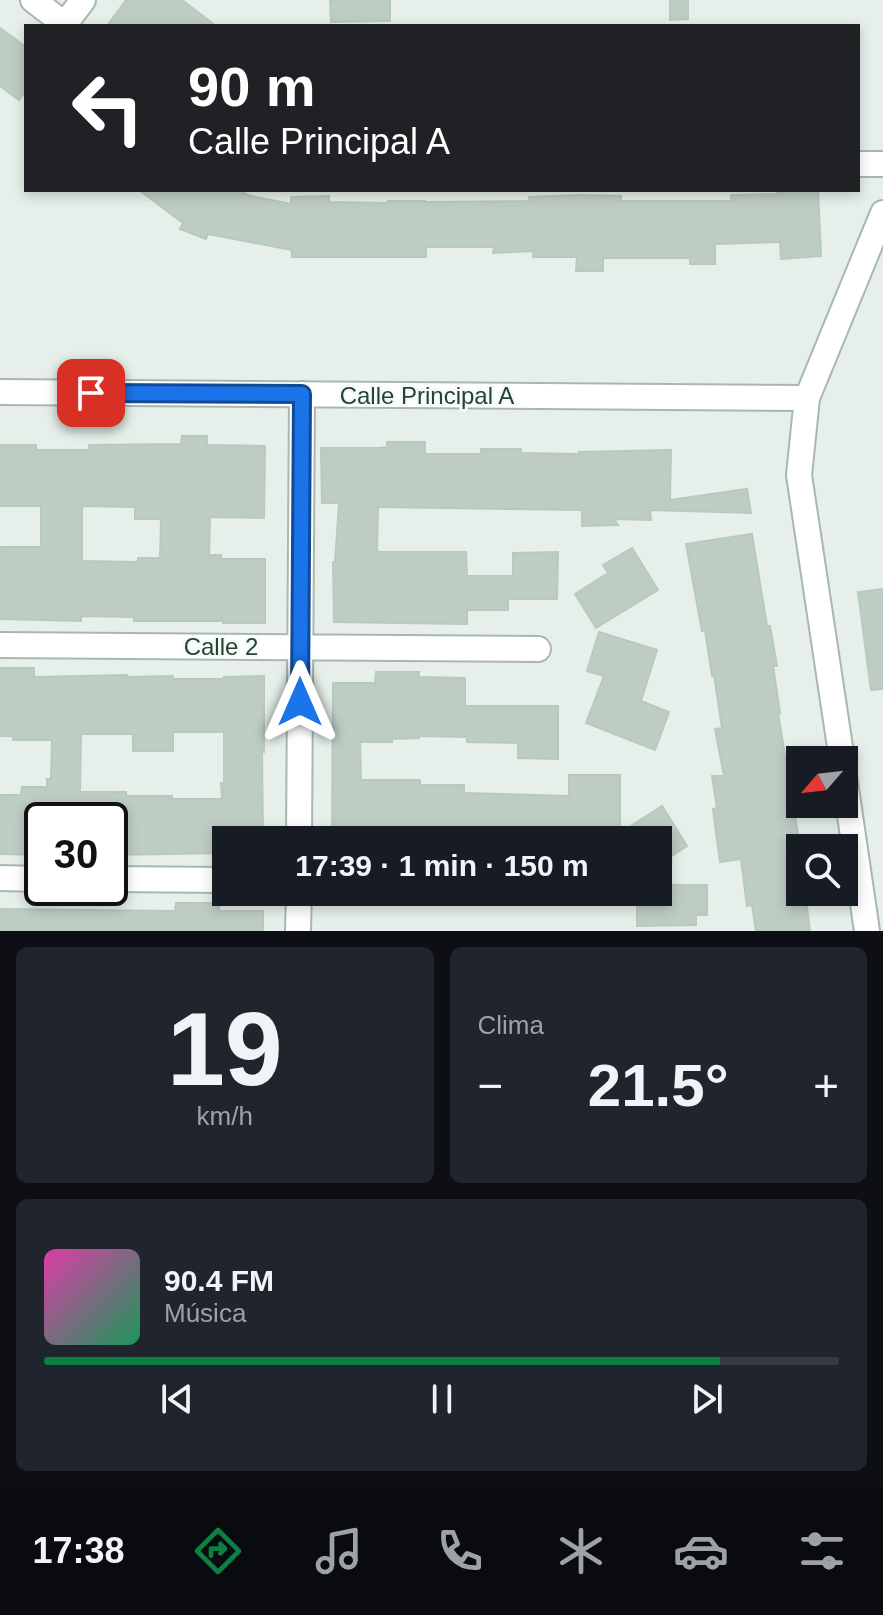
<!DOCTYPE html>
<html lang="es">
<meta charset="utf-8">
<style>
body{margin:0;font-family:Helvetica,sans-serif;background:#20242c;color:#f1f3f6;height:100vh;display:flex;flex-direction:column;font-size:30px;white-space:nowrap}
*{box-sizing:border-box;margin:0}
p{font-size:26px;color:#9ea1a6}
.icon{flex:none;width:44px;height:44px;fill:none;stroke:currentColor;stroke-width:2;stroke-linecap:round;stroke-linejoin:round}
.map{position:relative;height:931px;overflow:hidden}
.sheet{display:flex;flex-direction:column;gap:16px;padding:16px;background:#0d0f14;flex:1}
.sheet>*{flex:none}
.guide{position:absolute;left:24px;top:24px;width:836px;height:168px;border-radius:0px;box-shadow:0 4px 12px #0003;background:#202124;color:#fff;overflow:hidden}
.needle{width:52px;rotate:242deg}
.fabs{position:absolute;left:786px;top:746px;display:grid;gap:16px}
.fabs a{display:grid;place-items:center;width:72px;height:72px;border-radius:0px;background:#171b24;box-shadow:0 4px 12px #0003;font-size:40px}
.speed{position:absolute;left:24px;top:802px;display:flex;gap:16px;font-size:40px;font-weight:700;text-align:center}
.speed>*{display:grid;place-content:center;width:104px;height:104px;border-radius:50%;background:#171b24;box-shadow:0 4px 12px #0003;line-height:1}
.speed .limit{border:4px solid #111;border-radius:12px;background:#fff;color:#111}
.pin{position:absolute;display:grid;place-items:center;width:68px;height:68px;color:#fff;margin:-34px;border-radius:16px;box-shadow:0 4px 12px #0006}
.me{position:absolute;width:88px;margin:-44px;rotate:0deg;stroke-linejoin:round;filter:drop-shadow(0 0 6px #0008)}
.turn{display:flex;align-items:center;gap:28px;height:168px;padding:0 32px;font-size:36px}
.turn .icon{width:104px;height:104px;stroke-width:2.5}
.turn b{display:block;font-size:56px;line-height:68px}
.big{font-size:60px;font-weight:600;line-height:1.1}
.sheet .tile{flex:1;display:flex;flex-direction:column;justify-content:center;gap:12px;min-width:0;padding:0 28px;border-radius:12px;background:#20242c}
.sheet .dial{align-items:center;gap:0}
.dial b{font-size:104px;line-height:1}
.song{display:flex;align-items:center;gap:24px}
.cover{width:96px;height:96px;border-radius:12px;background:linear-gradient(135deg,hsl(320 70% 55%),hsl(150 70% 35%))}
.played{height:8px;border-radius:4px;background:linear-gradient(90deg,#0b8043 85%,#363941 85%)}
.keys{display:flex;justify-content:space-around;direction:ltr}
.heat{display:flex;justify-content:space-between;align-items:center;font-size:44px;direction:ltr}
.sheet .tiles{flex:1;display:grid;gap:16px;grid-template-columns:1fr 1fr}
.tile:last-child{grid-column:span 2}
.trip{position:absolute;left:212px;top:826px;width:460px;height:80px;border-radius:0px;background:#171b24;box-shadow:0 4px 12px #0003;font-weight:600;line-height:80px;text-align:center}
.menu{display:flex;height:128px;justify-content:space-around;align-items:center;background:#090b0e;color:#9ea1a6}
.menu .icon{width:56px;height:56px}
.menu .current{color:#0b8043}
.menu b{font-size:36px;color:#f1f3f6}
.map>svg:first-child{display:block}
</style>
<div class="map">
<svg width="883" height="931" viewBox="0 0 883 931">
<rect width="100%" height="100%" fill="#e6efe9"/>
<!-- building -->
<path fill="#becdc4" stroke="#b8c9bf" stroke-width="2" fill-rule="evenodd" d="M 126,0 L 182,0 L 216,26 L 107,26 Z
M 330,0 L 390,0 L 390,21 L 331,22 Z
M 670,0 L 688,0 L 688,19 L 670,20 Z
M 0,28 L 26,47 L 26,90 L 19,100 L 0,86 Z
M 139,190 L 236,190 L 251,196 L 291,204 L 291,197 L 329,196 L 329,202 L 388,203 L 388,201 L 425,201 L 425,202 L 529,201 L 529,197 L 580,195 L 621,196 L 621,201 L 731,201 L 731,195 L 777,194 L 777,190 L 818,190 L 821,256 L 781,259 L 780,242 L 715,244 L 715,264 L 690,264 L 690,258 L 603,258 L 603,271 L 576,271 L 577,257 L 533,257 L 533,251 L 493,253 L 494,247 L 426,247 L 426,257 L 292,257 L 292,250 L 208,234 L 206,239 L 180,229 L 183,223 Z
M 182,436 L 207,436 L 207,445 L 265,446 L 264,518 L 210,517 L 209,555 L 221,555 L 221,559 L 265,559 L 265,623 L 223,623 L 223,621 L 134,621 L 134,617 L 81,616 L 81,621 L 0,619 L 0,547 L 41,547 L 41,506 L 0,506 L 0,445 L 36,445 L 36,450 L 89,450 L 89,445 L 181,444 ZM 82,506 L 135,507 L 135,519 L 161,519 L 160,558 L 138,558 L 138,562 L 82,561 Z
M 387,442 L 425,442 L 425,454 L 481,454 L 481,449 L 521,449 L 521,453 L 579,454 L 579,452 L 671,450 L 670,500 L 747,489 L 751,513 L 650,510 L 651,520 L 614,519 L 618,525 L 582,526 L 582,510 L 378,507 L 377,552 L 466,552 L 467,576 L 513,576 L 513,553 L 558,552 L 557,599 L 508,599 L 508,610 L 467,610 L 467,624 L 334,622 L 333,562 L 335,562 L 339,503 L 322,503 L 321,448 L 380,448 L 387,447 Z
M 752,534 L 767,626 L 770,626 L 777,666 L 773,666 L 780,713 L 778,713 L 800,846 L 800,892 L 805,892 L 810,931 L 756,931 L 752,905 L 747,906 L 741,859 L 720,862 L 713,809 L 717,808 L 712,776 L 724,776 L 715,729 L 722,728 L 714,675 L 712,676 L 705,630 L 702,631 L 686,544 Z
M 632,548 L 658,590 L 596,628 L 575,594 L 608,573 L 603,565 Z
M 883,589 L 883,689 L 871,690 L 858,592 Z
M 599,632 L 657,650 L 641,701 L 669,712 L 655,750 L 586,723 L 604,676 L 587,671 Z
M 0,668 L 34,668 L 34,677 L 127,675 L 127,677 L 173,676 L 173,679 L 223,679 L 224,677 L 264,676 L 264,752 L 262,752 L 263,840 L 226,840 L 226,853 L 110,855 L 110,820 L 42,820 L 42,855 L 0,854 L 0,795 L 21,795 L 22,787 L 47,787 L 47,779 L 51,779 L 52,740 L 13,740 L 13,736 L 0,736 ZM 173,732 L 224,732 L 224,783 L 221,783 L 222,799 L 172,799 L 172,796 L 126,796 L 126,792 L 80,792 L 81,734 L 133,734 L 133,751 L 173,751 Z
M 376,672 L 419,672 L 419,677 L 465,678 L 465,706 L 558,706 L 558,759 L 518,758 L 518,743 L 467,742 L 467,737 L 419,736 L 419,738 L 392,739 L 392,742 L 360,742 L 361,780 L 420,780 L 420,785 L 464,785 L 464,793 L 569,796 L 569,775 L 620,775 L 620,833 L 662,806 L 687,846 L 658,865 L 658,840 L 615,840 L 623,834 L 511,832 L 511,840 L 332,840 L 333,683 L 375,683 Z
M 658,885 L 707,885 L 707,915 L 696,915 L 696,925 L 637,926 L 637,892 L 658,892 Z
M 176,903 L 219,903 L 219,911 L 263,911 L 263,931 L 0,931 L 0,909 L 175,911 Z"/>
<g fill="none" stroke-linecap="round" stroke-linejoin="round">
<!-- minor casing -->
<g stroke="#a8b8af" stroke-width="28">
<path id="minor" d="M 33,0 L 67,26
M 65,24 L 83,0
M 858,164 L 883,164
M 0,392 L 807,398
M 0,645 L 538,649
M 299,840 L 302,394
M 0,878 L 42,879
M 110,879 L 226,880
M 298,931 L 299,892"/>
</g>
<!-- tertiary casing -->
<g stroke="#a8b8af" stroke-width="28">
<path id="tertiary" d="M 842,760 L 799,475 L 807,398 L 883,213
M 844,775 L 867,931"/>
</g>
<!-- minor -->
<use href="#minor" stroke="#fff" stroke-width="24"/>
<!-- tertiary -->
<use href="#tertiary" stroke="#fff" stroke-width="24"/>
</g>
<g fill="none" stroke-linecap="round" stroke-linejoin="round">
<!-- route casing -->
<g stroke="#114b97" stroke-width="20">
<path id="route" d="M 91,393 L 302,394 L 300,702"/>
</g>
<!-- route -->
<use href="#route" stroke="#1a73e8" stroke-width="14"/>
</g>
<g text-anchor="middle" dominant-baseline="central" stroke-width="6" stroke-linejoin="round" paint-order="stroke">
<!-- street labels -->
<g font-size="24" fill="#234334" stroke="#f7fbf8">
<text x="427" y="395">Calle Principal A</text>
<text x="221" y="646">Calle 2</text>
</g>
</g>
</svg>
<div class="fabs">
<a><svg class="needle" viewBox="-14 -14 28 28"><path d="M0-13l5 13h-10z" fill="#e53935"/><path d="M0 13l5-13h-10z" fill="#9ea1a6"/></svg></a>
<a><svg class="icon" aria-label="search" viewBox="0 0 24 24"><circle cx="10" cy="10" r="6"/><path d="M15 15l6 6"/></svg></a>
</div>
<div class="speed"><div class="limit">30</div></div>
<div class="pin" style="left:91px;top:393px;background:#d93025"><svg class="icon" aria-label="arrive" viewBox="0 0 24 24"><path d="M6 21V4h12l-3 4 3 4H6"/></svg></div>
<svg class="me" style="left:300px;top:702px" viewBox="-20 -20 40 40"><path d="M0-17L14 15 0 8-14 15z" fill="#1a73e8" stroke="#fff" stroke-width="4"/></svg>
<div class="trip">17:39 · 1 min · 150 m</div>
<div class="guide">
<div class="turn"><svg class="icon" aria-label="left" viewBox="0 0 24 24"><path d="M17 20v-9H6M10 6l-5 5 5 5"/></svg><div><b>90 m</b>Calle Principal A</div></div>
</div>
</div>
<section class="sheet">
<div class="tiles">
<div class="tile dial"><b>19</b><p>km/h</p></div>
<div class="tile"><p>Clima</p>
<div class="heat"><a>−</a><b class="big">21.5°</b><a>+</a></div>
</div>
<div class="tile">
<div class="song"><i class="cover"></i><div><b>90.4 FM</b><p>Música</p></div></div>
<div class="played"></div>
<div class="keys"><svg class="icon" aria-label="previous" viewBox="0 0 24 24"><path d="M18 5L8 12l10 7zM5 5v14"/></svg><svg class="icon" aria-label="pause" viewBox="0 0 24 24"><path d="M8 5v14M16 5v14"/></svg><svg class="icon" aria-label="next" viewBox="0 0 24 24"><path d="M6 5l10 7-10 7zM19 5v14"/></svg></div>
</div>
</div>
</section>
<nav class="menu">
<b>17:38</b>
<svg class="icon current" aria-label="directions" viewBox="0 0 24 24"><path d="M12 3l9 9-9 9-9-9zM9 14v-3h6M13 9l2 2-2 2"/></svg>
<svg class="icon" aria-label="music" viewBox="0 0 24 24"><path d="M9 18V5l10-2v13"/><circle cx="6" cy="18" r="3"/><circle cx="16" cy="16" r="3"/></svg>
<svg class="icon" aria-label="phone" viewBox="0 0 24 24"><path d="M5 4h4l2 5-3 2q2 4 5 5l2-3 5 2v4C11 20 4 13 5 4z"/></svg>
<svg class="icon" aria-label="climate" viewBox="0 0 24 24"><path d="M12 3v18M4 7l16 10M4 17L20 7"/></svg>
<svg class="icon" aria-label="car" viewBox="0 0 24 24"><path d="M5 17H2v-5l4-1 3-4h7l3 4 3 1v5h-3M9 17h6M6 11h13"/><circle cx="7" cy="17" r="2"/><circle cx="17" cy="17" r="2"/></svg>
<svg class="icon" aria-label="filters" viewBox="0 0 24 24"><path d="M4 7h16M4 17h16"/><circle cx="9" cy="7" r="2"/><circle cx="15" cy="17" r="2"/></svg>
</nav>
